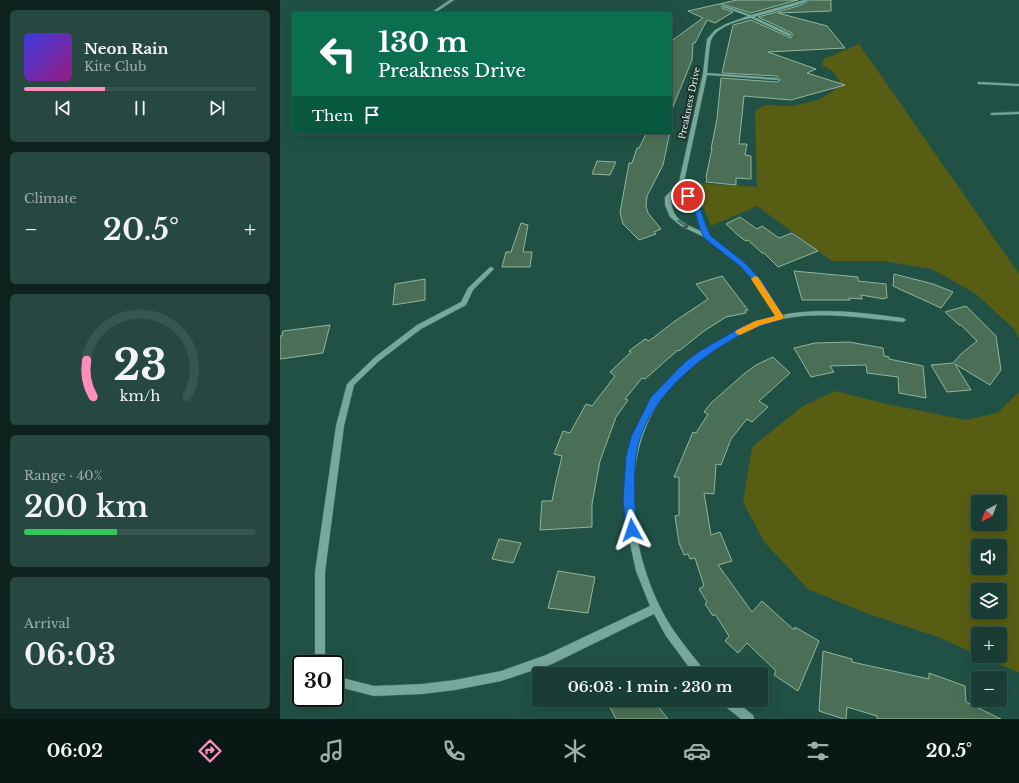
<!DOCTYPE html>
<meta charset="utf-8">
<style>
body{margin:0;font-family:"Libre Baskerville",serif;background:#264840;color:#f1f3f6;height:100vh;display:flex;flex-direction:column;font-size:15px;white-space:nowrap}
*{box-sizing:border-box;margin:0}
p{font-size:13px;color:#9faeac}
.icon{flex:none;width:22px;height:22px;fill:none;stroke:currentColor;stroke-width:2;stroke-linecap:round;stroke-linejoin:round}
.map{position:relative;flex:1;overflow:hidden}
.drawer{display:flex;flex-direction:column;gap:10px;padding:10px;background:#0e221d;width:280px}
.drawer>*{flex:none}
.guide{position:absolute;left:12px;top:12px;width:380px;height:122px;border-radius:4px;box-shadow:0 4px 16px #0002,0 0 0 1px #37564f;background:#0b6e4f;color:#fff;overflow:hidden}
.needle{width:26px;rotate:222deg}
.buttons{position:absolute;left:691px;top:495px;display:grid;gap:8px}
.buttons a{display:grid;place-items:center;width:36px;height:36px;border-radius:4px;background:#193d34;box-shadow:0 4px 16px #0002,0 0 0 1px #37564f;font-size:20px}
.speed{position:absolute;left:12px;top:655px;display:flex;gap:8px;font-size:20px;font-weight:700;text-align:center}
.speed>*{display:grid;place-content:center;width:52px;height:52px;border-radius:50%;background:#193d34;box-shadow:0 4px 16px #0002,0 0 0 1px #37564f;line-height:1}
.speed .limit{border:2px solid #111;border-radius:6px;background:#fff;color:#111}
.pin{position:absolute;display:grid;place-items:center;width:34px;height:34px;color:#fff;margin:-17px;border:2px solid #fff;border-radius:50%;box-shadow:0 1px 4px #0007}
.me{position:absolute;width:44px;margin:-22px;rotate:355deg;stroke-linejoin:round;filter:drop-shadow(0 0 3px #0008)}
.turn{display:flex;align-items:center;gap:14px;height:84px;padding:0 20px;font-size:18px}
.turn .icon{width:52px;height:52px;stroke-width:2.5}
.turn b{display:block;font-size:28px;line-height:34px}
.then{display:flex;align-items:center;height:38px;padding:0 20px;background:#0003;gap:8px;font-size:15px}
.big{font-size:30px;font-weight:600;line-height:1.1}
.drawer .widget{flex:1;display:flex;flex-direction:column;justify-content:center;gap:6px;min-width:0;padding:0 14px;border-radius:6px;background:#264840}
.drawer .dial{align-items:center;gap:0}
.dial svg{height:104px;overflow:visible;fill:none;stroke:#37564f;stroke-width:7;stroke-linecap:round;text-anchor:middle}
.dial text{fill:#f1f3f6;stroke:none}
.song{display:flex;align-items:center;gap:12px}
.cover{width:48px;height:48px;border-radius:6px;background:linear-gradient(135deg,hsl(240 70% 55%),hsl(310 70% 35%))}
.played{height:4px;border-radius:2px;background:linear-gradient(90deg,#fe8ebd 35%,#37564f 35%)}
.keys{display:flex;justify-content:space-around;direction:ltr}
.heat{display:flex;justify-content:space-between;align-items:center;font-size:22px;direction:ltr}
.charge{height:6px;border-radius:3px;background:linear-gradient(90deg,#34c759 40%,#37564f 0)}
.trip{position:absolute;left:252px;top:667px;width:236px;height:40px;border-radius:4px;background:#193d34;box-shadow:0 4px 16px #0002,0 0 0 1px #37564f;font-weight:600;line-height:40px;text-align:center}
.menu{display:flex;height:64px;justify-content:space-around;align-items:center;background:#0a1815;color:#9faeac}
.menu .icon{width:28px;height:28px}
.menu .current{color:#fe8ebd}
.menu b{font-size:18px;color:#f1f3f6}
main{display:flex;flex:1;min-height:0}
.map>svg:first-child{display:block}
</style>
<main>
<section class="drawer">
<div class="widget">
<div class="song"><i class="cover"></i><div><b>Neon Rain</b><p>Kite Club</p></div></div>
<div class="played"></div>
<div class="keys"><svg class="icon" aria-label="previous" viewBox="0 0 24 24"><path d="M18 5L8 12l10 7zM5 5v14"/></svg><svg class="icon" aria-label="pause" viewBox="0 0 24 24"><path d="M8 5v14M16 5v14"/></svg><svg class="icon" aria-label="next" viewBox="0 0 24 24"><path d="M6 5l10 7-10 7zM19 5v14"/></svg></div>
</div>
<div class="widget"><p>Climate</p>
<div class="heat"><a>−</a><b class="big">20.5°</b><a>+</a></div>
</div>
<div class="widget dial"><svg viewBox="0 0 100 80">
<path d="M14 69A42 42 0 1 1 86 69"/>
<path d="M14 69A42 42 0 0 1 9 41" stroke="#fe8ebd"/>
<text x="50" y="56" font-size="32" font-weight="700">23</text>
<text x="50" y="72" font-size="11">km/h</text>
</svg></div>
<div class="widget"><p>Range · 40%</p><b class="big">200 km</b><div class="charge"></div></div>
<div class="widget"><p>Arrival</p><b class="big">06:03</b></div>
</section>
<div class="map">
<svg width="739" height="719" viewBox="0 0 739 719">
<rect width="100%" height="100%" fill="#215145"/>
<!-- green -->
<path fill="#575d13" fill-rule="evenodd" d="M 579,44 L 739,274 L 739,339 L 734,329 L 696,294 L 652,269 L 603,261 L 552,261 L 477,206 L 431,226 L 424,209 L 411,188 L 415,183 L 477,187 L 475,111 L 485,105 L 512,106 L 538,100 L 553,91 L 560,81 L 552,71 L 542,65 L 544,59 Z
M 555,391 L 607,404 L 686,420 L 717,413 L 739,392 L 739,673 L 700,656 L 720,656 L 720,634 L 698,634 L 698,655 L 658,637 L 586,613 L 528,589 L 485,543 L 463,502 L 472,447 L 523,406 ZM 698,502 L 720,502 L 720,524 L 698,524 ZM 698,546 L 720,546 L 720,568 L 698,568 ZM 698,590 L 720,590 L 720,612 L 698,612 Z"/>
<!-- building -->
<path fill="#4b6f56" stroke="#90b69b" d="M 457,0 L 518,0 L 471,13 L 442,4 L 442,8 L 453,12 L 435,23 L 427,20 L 415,43 L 413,43 L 412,60 L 390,114 L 390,42 L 423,18 L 408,11 Z
M 530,0 L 551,0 L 551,11 L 498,13 L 547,26 L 565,48 L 488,52 L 536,69 L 527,73 L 565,85 L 511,100 L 464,96 L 459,144 L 467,144 L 465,155 L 471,156 L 471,179 L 456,178 L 456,185 L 426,182 L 427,178 L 426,177 L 432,149 L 431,149 L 437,119 L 441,78 L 497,82 L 500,80 L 497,76 L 442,73 L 453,25 L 471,20 L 511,38 L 512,36 L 512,33 L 478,17 L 518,6 Z
M 367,132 L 390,132 L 383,165 L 367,196 L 366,206 L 368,213 L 381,229 L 374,232 L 376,234 L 359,240 L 343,224 L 340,213 L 349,163 L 352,163 L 357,148 L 359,148 Z
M 317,161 L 336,162 L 330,175 L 312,174 Z
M 460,217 L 477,229 L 482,226 L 499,238 L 512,233 L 538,251 L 498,267 L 484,253 L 482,253 L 468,240 L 466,241 L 460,237 L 446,224 Z
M 241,223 L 248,225 L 243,252 L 252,252 L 250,267 L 222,267 L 226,252 L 231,252 Z
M 514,271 L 578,277 L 578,281 L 606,284 L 607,298 L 604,298 L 604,299 L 581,295 L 582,299 L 569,298 L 570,300 L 522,300 Z
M 614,274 L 653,284 L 673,292 L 661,308 L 613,286 Z
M 442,276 L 468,310 L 465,311 L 466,313 L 446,317 L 424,331 L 399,351 L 398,350 L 365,379 L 362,378 L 345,399 L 348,400 L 336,417 L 320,461 L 312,504 L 312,527 L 260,530 L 262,501 L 272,501 L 275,486 L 282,456 L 274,454 L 283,431 L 290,433 L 306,404 L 312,406 L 335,376 L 330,372 L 351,352 L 349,351 L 365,339 L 369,341 L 395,321 L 428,299 L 416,284 Z
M 145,279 L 145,300 L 113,305 L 115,284 Z
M 686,306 L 716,336 L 721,370 L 710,385 L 675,364 L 691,390 L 667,392 L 651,365 L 673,363 L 681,354 L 697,341 L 681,325 L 679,325 L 665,312 Z
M 50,325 L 43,353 L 0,359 L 0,336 L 2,336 L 3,331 Z
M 569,342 L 603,348 L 604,356 L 609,357 L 609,359 L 643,366 L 646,398 L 619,393 L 618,377 L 587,373 L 586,365 L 550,366 L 554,372 L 531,377 L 514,348 L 535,343 Z
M 493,357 L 510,373 L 479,401 L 488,407 L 472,422 L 467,419 L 451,439 L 441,465 L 436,464 L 434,494 L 424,493 L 431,535 L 440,532 L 452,561 L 438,565 L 472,612 L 482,601 L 514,630 L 515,627 L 539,641 L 518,691 L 494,675 L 496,671 L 467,643 L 458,653 L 445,641 L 449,636 L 435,614 L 433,616 L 425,604 L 427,602 L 419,589 L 424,586 L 415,558 L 410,559 L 408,554 L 404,555 L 399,543 L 395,516 L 399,515 L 399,477 L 394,477 L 413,432 L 416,433 L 428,414 L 424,412 L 431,403 L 465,373 L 476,365 Z
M 219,539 L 241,543 L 233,563 L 212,559 Z
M 278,571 L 315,577 L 308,613 L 268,608 Z
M 543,651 L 572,659 L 572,662 L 649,679 L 649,673 L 685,686 L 686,702 L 721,719 L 597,719 L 597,716 L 567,707 L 566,719 L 564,719 L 539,711 Z
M 326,700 L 368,700 L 370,703 L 373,700 L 388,719 L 336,719 Z"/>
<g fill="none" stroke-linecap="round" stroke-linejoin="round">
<!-- minor casing -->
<g stroke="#426f65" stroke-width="1">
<path id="minor" d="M 170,0 L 174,0 L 153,14 L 149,14 Z
M 524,0 L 529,0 L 517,5 L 474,17 L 511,34 L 511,36 L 509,36 L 471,18 C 458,21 439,26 432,38 C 429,43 428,66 427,73 L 497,78 L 499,79 L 497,80 L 427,75 L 404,182 L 419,207 L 430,236 L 465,263 L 481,282 L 502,315 C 542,307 583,313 623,318 L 626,320 L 623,322 C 583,318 542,311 502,319 C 473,326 445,342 421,359 C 405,371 389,385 379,402 C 339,464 350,548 382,611 C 393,632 409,651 424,670 L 425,674 L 414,674 L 386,636 L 374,614 L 272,664 L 221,681 L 175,690 L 142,694 L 94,696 L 55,686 L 55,676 L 94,686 L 142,684 L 175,680 L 221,671 L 266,655 L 370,606 L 356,571 L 348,534 L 344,499 L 347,464 L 356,430 L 373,397 L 397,370 L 430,346 L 449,335 L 469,325 L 496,316 L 477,284 L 461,265 L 426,238 L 401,226 L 390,217 L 385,205 L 385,197 L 399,182 L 423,74 L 427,39 L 435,30 L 446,24 L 468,16 L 443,7 L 443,5 L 471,15 ZM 400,186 L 414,207 L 423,232 C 405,224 391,220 391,197 Z
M 698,82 L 739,84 L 739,86 L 699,84 L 698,84 Z
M 739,112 L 739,114 L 712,115 L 710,114 L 712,113 Z
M 211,267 L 213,268 L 214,269 L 193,290 L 186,305 L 141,329 L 99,361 L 74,385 L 64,426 L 45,572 L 45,660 L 47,664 L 36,664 L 35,661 L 35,572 L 56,426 L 67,384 L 95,357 L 137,325 L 181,302 L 188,288 L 209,268 Z
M 441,700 L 454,700 L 473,715 L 474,719 L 461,719 L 442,704 Z"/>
</g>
<!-- minor -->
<use href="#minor" fill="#77a89a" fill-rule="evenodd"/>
</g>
<!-- one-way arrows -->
<defs><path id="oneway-shaft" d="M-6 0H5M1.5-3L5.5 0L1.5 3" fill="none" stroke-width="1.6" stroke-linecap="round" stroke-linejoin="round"/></defs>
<use stroke="#3d5b52" href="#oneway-shaft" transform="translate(403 224) rotate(35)"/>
<!-- route -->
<path fill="#1a73e8" stroke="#114b97" d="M 406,195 L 411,195 L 420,208 L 427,229 L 431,236 L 465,263 L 482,281 L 504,317 L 503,319 C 492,323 479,326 468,331 C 421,354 363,401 356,456 C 353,481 355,505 357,530 L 356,534 L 352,535 L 348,534 L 346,530 L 343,499 L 346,456 L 351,437 L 371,397 L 405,362 L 420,351 L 463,326 L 495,316 L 476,284 L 460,266 L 425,239 L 420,229 L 414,208 L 405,196 Z"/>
<!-- slow -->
<path fill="#f59e0b" d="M 475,276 L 478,277 L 504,317 L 503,319 L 481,325 L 460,335 L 457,334 L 455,332 L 457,330 L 475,321 L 495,316 L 471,279 Z"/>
<g text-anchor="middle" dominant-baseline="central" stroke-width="4" stroke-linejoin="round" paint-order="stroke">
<!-- far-street labels -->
<g font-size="9" fill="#dbf4ec" stroke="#1e322c">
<text transform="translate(409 103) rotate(-78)">Preakness Drive</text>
</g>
</g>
</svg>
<div class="buttons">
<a><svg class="needle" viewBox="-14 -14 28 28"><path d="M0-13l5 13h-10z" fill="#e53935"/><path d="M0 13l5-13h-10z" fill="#9faeac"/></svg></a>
<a><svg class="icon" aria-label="sound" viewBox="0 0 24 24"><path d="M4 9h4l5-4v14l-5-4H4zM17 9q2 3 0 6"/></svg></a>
<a><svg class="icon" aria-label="layers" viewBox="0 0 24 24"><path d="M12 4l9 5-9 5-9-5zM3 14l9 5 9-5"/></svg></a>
<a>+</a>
<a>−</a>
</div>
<div class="speed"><div class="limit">30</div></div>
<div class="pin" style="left:408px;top:196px;background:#d93025"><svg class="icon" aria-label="arrive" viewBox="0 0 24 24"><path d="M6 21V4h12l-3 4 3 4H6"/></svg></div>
<svg class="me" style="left:352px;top:530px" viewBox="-20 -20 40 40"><path d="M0-17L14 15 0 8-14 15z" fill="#1a73e8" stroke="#fff" stroke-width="4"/></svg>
<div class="trip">06:03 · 1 min · 230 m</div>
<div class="guide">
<div class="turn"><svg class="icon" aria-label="left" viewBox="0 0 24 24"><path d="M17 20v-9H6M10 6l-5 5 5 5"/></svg><div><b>130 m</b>Preakness Drive</div></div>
<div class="then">Then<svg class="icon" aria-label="arrive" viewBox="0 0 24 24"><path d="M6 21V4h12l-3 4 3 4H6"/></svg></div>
</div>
</div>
</main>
<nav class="menu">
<b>06:02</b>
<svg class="icon current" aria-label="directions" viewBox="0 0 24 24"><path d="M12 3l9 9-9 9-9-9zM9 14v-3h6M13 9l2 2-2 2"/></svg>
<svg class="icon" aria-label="music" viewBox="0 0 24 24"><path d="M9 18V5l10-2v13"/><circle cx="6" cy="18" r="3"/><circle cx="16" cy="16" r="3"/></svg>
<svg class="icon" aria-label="phone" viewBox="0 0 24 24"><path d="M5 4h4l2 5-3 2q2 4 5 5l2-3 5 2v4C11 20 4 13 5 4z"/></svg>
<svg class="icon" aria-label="climate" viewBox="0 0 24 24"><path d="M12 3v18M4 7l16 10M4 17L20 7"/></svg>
<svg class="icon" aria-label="car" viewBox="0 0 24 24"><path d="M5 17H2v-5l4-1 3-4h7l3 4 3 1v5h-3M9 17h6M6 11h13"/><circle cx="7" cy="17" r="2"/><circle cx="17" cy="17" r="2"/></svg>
<svg class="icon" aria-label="filters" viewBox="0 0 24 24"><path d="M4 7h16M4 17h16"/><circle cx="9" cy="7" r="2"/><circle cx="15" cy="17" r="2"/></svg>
<b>20.5°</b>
</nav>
